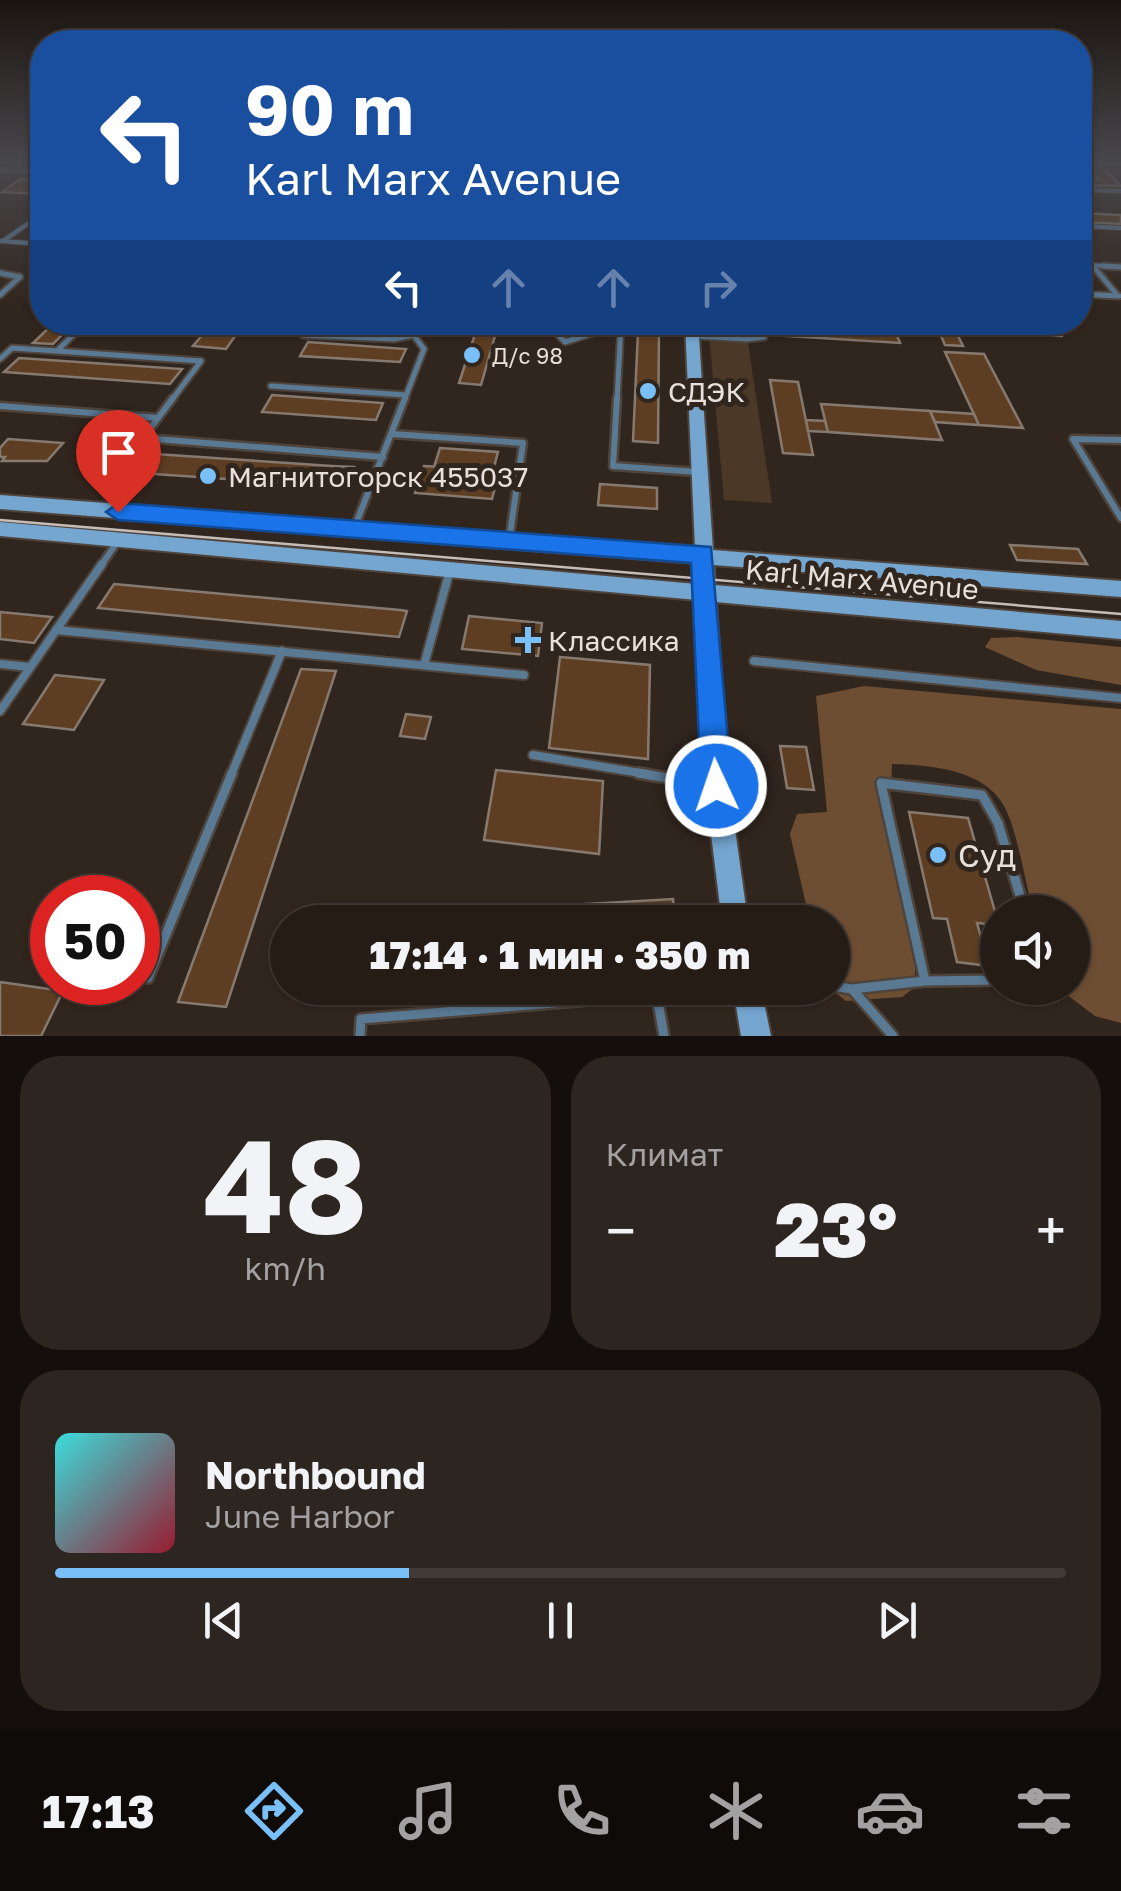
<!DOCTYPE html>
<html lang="ru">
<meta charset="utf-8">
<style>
body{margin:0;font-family:"Golos Text",sans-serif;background:#2d251f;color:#f1f3f6;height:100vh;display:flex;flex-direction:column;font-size:38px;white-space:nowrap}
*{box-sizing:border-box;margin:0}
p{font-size:32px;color:#a3a1a1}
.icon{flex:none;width:55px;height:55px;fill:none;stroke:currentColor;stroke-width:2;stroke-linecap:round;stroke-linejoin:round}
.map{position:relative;height:1036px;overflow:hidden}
.drawer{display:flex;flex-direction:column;gap:20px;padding:20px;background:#140f0c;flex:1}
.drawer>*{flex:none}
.banner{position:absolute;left:30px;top:30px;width:1062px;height:305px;border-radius:40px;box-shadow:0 2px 8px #0004,0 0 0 2px #423a35;background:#1a4fa0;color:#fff;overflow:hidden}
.fabs{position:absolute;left:980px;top:895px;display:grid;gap:20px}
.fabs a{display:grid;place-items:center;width:110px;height:110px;border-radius:50%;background:#251c16;box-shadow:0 2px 8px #0004,0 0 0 2px #423a35;font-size:50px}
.speed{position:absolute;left:30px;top:875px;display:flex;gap:20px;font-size:50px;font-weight:700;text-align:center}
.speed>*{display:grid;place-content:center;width:130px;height:130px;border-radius:50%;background:#251c16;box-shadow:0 2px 8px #0004,0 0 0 2px #423a35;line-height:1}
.speed .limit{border:15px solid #d22;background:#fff;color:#111}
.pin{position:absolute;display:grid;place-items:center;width:85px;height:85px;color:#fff;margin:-102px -42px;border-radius:50% 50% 50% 0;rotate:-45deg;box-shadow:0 0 10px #0007}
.pin .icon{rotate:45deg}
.me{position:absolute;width:110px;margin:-55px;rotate:357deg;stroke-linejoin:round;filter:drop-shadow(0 0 8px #0008)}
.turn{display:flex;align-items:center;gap:35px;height:210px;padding:0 50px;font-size:45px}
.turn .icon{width:130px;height:130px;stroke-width:2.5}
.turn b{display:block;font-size:70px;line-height:85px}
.lanes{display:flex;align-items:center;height:95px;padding:0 50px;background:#0003;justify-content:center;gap:50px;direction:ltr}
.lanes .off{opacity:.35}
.big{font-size:75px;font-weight:800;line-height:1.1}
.drawer .tile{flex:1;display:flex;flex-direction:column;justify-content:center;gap:15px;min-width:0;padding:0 35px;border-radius:40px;background:#2d251f}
.drawer .dial{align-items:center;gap:0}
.dial b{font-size:130px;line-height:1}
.song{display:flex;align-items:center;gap:30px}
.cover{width:120px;height:120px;border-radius:15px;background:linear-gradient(135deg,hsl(180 70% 55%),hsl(350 70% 35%))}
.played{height:10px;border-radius:5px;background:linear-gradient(90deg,#79bff8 35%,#423a35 35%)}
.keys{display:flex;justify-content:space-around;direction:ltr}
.heat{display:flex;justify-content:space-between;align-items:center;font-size:55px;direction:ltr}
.drawer .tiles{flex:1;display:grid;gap:20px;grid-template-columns:1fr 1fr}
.tile:last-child{grid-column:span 2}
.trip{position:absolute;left:270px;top:905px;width:580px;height:100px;border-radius:50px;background:#251c16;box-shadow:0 2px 8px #0004,0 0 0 2px #423a35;font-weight:800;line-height:100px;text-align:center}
.dock{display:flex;height:160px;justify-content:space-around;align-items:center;background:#0f0b09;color:#a3a1a1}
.dock .icon{width:70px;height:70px}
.dock .active{color:#79bff8}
.dock b{font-size:45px;color:#f1f3f6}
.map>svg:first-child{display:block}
</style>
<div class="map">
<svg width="1121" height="1036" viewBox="0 0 1121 1036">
<rect width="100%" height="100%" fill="#31261e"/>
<!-- green -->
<path fill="#4c3827" d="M 708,323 L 745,323 L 772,503 L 724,500 Z"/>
<!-- forest -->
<path fill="#6e4e33" d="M 1017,637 L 1121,647 L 1121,685 L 1036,670 L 985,647 L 991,638 Z
M 864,686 L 1121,709 L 1121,1023 L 1095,1016 L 1058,988 L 1072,988 L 1072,912 L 1033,912 C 1026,885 1017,829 1004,806 C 984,769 929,765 892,764 L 891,791 L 880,805 L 915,962 L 915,987 L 902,997 L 846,1001 L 830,988 L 832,922 L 810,922 L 790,834 L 797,814 L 827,812 L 816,696 Z"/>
<!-- building -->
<path fill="#5e3e23" stroke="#86796f" stroke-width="2.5" d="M 1086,166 L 1101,166 L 1121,186 L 1080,185 L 1080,178 L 1099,179 Z
M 20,179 L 42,182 L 42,194 L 2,192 Z
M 1080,213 L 1121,215 L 1121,224 L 1080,222 Z
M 55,322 L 75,322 L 53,344 L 33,343 Z
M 770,322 L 894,328 L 900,343 L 772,335 Z
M 1027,322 L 1059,322 L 1063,328 L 1055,328 L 1061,336 L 1035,335 Z
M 209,327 L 240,329 L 226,349 L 193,346 Z
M 477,328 L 497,329 L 481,385 L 459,383 Z
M 638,331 L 659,332 L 658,443 L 633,441 Z
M 939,331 L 956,332 L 963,346 L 945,345 Z
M 308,342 L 406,349 L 400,362 L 300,356 Z
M 945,352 L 984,354 L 1023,428 L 979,425 Z
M 19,358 L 182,369 L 170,384 L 4,372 Z
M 770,380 L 798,382 L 813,455 L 783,453 Z
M 272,395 L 383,403 L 376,420 L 262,412 Z
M 821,404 L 930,411 L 942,440 L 828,432 Z
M 930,411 L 974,414 L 979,425 L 935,422 Z
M 806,420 L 825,421 L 828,432 L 808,431 Z
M 8,439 L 63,443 L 47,461 L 2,461 L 5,457 L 0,457 L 0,448 Z
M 440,448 L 498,452 L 493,471 L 488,471 L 486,476 L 439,473 L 441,467 L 434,467 Z
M 110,451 L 332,466 L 354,467 L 345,487 L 95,470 Z
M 424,466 L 441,467 L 439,473 L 486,476 L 488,471 L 499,472 L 492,499 L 415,493 Z
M 600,484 L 657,488 L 657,509 L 598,505 Z
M 1010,545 L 1078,549 L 1087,564 L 1017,560 Z
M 114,584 L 400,610 L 407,611 L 399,637 L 98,608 Z
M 0,612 L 52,617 L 34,643 L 0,639 Z
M 469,616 L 542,623 L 538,656 L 462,649 Z
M 560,657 L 650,665 L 648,759 L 549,748 Z
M 301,669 L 336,671 L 226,1007 L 178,1002 Z
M 55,675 L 104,680 L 74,730 L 23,724 Z
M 406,714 L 431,717 L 425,739 L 400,736 Z
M 780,746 L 806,747 L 814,790 L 787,788 Z
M 496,770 L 603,781 L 599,854 L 484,840 Z
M 909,812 L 968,818 L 998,922 L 998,925 L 977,923 L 989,966 L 957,962 L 947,919 L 933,918 Z
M 673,899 L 676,922 L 377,922 L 378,916 Z
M 0,982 L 63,991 L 41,1036 L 0,1036 Z"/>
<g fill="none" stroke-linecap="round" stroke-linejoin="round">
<!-- service-far4 casing -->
<g stroke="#4e443c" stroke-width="6">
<path id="service-far4" d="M 1095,162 L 1121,163
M 0,170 L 42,172
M 1080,190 L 1121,191
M 1080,226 L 1121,228
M 1,241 L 42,244
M 3,241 L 42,214
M 1095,268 L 1092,265 L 1121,267"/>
</g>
<!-- service-far3 casing -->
<g stroke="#4e443c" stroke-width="9">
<path id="service-far3" d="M 1093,266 L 1118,296
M 1103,266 L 1121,267
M 0,273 L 20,277 L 0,295
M 1080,294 L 1119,296
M 546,322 L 565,342 L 621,324
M 303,335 L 394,339 L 414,335
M 695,336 L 747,339 L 745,322
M 747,339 L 764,337 L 763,322
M 57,351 L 201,361 L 171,401
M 0,359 L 12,348 L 57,351 L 86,322
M 271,386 L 406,395
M 404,401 L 424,349 L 404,322
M 617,401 L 621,324 L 627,322"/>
</g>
<!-- service-far2 casing -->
<g stroke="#4e443c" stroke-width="11">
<path id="service-far2" d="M 173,398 L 143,438 L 383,457
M 617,398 L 613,466 L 697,472
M 0,406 L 158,418
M 392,434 L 523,443 L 509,541
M 1121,440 L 1073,439 L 1121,518
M 355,526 L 405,398
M 100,567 L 118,541"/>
</g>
<!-- service-far1 casing -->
<g stroke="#4e443c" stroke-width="12">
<path id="service-far1" d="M 56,630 L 524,675
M 754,661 L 1121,698
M 0,664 L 30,667
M 424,665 L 450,570
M 0,711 L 102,564
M 533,755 L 652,775
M 231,775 L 282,651"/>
</g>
<!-- service casing -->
<g stroke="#4e443c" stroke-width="14">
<path id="service" d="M 638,773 L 709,785
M 148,978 L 232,773
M 925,981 L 881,783 L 982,795 L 998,823 L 1025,912
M 832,986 L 852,989 L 925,981 L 998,980
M 852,989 L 893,1036
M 657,996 L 664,1036
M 360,1036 L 361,1019 L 734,988"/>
</g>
<!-- secondary casing -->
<g stroke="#4e443c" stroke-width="4">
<path id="secondary" d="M 685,322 L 698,322 L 713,550 L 1121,581 L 1121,597 L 714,565 L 715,585 L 1121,621 L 1121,639 L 716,602 L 729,786 L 748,922 L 722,922 L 705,786 L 697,600 L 0,536 L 0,522 L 696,584 L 695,563 L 0,509 L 0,495 L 695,548 Z
M 733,988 L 761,988 L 771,1036 L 741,1036 Z"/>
</g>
<!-- service-far4 -->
<use href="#service-far4" stroke="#5a7993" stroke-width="4"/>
<!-- service-far3 -->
<use href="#service-far3" stroke="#5a7993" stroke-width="5"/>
<!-- service-far2 -->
<use href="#service-far2" stroke="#5a7993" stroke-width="6"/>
<!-- service-far1 -->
<use href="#service-far1" stroke="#5a7993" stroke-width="8"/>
<!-- service -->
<use href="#service" stroke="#5a7993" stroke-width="9"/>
<!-- secondary -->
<use href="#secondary" fill="#74a6d0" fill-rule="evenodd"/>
<!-- tram -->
<path stroke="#c6bdb8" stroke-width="2.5" d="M 0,520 L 1121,614"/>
</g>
<!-- sky -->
<linearGradient id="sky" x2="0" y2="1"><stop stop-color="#1b1510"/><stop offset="0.53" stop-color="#48474c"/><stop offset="1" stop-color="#48474c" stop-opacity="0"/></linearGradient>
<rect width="1121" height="307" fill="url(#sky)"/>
<!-- route -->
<path fill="#1a73e8" stroke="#114b97" stroke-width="2.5" d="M 118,503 L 711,547 L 732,786 L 727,797 L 716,801 L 706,797 L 701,786 L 691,563 L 118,520 L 106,512 Z"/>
<!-- markers -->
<g fill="#79bff8" stroke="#31261e" stroke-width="4">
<circle cx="472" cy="355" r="10"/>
<circle cx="648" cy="391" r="10"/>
<circle cx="208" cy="476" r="10"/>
<path d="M523 625h10v10h10v10h-10v10h-10v-10h-10v-10h10z"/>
<circle cx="938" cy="855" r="10"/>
</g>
<g text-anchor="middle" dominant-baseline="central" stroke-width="10" stroke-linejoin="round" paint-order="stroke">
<!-- far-poi labels -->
<g font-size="22" fill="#e8e0db" stroke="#31261e" text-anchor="start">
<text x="492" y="355">Д/с 98</text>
</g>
<!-- poi labels -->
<g font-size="28" fill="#e8e0db" stroke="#31261e" text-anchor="start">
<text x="668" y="391">СДЭК</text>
<text x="228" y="476">Магнитогорск 455037</text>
<text x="548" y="640">Классика</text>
</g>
<!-- street labels -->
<g font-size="28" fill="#e8e0db" stroke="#31261e">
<text transform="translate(862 579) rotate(5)">Karl Marx Avenue</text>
</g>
<!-- near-poi labels -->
<g font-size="32" fill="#e8e0db" stroke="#31261e" text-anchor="start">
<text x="958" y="855">Суд</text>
</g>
</g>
</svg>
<div class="fabs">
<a><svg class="icon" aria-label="sound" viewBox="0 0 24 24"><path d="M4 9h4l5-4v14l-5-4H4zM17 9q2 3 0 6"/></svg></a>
</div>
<div class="speed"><div class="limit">50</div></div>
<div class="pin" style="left:118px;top:512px;background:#d93025"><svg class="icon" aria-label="arrive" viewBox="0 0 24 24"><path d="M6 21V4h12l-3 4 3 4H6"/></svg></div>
<svg class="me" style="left:716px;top:786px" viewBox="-20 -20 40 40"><circle r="17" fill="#1a73e8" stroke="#fff" stroke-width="3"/><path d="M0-11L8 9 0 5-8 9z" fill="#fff"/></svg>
<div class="trip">17:14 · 1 мин · 350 m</div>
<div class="banner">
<div class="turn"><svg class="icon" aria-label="left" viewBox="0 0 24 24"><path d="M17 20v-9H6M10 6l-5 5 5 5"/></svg><div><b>90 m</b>Karl Marx Avenue</div></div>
<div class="lanes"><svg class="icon" aria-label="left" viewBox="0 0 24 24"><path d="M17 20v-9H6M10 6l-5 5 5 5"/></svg><svg class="icon off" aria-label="ahead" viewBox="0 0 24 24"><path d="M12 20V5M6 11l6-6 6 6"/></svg><svg class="icon off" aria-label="ahead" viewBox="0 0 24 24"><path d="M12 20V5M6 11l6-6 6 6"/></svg><svg class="icon off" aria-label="right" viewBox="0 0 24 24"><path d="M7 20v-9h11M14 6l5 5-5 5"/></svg></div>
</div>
</div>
<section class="drawer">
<div class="tiles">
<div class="tile dial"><b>48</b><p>km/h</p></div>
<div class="tile"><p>Климат</p>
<div class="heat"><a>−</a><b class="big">23°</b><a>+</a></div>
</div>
<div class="tile">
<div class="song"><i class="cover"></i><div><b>Northbound</b><p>June Harbor</p></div></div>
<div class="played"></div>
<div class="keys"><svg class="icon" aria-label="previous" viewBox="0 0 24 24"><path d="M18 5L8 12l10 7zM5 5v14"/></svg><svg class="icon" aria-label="pause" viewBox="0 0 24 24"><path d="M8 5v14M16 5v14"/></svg><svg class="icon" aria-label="next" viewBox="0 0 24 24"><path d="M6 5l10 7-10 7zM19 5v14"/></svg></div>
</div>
</div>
</section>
<nav class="dock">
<b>17:13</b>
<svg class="icon active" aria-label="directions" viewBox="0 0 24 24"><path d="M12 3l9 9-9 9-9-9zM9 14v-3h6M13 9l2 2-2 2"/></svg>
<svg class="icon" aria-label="music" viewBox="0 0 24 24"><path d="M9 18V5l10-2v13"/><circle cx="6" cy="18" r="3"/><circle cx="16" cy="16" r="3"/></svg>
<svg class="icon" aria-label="phone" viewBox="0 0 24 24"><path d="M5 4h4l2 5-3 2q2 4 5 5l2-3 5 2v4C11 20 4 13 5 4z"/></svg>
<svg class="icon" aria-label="climate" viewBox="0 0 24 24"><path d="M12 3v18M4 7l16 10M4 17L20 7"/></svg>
<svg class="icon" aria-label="car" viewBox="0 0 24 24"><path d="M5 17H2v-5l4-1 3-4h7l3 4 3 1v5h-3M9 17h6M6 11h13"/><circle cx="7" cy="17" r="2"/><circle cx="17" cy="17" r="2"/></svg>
<svg class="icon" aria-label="filters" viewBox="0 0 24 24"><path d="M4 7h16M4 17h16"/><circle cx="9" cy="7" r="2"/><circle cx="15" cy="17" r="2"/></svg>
</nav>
